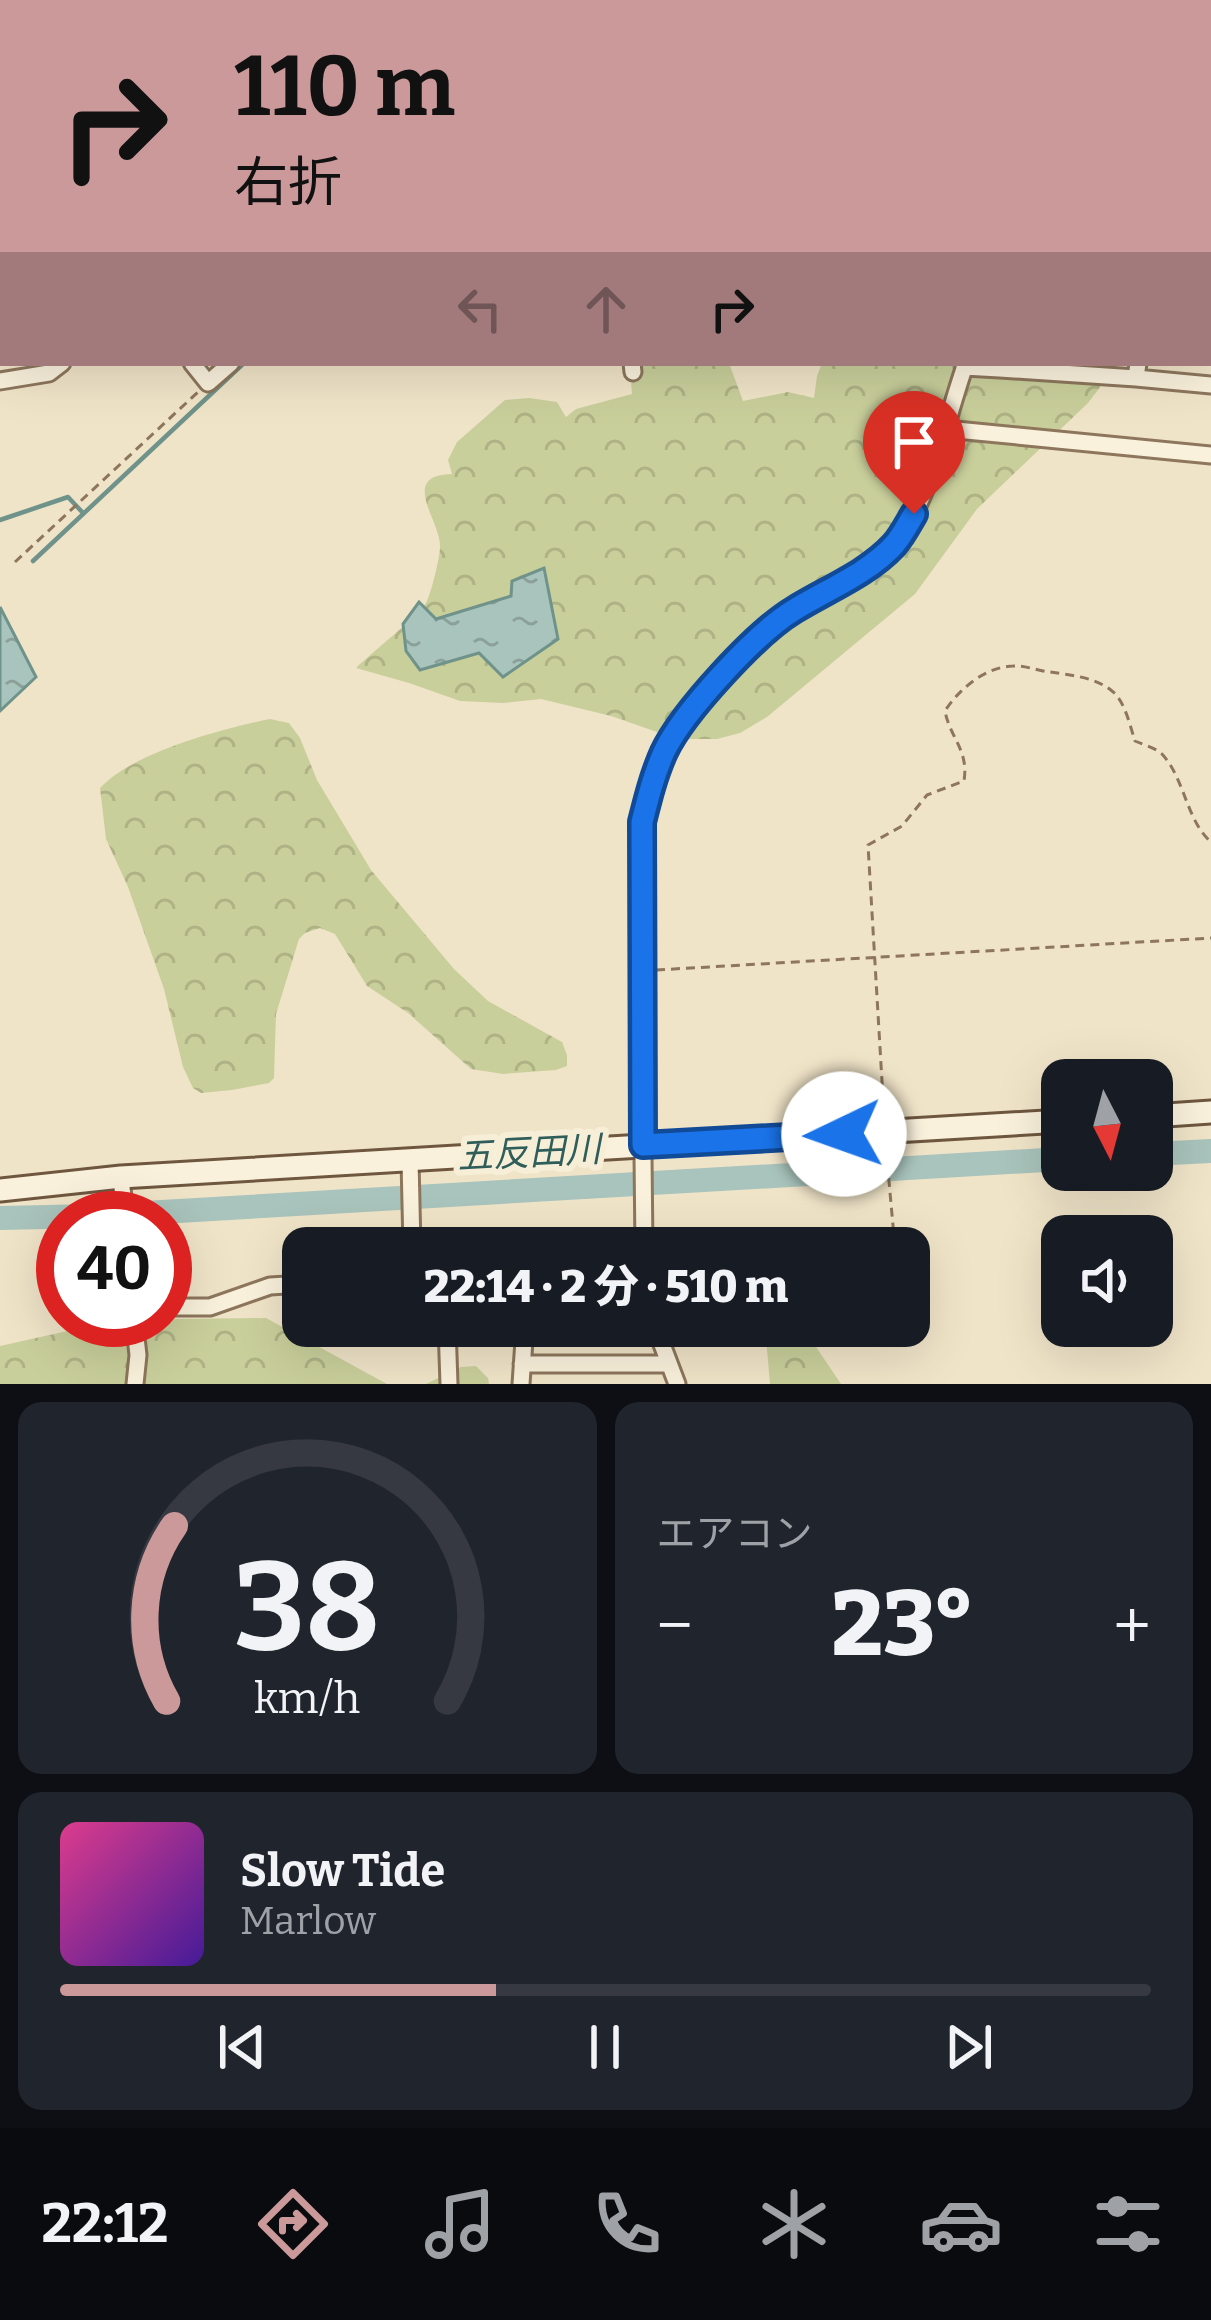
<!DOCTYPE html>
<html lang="ja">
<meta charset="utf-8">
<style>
body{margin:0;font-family:Bitter,"Noto Sans JP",serif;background:#20242c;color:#f1f3f6;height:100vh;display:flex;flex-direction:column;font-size:45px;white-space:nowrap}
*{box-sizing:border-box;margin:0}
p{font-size:39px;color:#9ea1a6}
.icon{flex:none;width:66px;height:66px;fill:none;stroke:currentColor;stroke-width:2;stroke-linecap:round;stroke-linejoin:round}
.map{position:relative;height:1384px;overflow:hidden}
.drawer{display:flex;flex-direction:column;gap:18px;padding:18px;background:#0d0f14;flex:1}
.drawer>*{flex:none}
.top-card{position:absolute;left:0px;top:0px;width:1212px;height:366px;box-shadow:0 12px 48px #0002;background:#cc999b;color:#111;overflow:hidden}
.needle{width:78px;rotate:174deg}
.tools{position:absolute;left:1041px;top:1059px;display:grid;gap:24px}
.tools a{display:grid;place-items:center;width:132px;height:132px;border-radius:24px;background:#171b24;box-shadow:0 12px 48px #0002;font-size:60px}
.speed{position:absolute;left:36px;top:1191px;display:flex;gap:24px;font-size:60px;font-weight:700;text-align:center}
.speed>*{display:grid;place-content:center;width:156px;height:156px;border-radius:50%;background:#171b24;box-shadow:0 12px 48px #0002;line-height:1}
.speed .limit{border:18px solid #d22;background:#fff;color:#111}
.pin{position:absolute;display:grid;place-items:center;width:102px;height:102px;color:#fff;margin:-123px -51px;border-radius:50% 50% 50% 0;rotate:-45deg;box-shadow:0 0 12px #0007}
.pin .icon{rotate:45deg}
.me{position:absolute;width:132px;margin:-66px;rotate:267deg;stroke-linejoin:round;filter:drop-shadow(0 0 9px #0008)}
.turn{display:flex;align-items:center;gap:42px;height:252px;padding:0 36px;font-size:54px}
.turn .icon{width:156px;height:156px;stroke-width:2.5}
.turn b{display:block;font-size:84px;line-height:102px}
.lanes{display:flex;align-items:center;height:114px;padding:0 36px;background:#0003;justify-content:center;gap:60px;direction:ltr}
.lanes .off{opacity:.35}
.big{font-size:90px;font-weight:800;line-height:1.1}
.drawer .card{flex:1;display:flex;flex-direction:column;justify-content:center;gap:18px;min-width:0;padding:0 42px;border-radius:24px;background:#20242c}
.drawer .dial{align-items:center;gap:0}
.dial svg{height:312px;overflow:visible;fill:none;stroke:#363941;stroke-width:7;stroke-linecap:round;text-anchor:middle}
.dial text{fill:#f1f3f6;stroke:none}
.song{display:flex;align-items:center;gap:36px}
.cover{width:144px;height:144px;border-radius:18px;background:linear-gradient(135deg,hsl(330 70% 55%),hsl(260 70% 35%))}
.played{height:12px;border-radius:6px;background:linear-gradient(90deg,#cc999b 40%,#363941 40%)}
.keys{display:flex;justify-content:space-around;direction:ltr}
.heat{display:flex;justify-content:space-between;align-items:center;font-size:66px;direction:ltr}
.drawer .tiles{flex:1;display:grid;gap:18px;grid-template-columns:1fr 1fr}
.card:last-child{grid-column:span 2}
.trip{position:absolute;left:282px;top:1227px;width:648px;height:120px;border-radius:24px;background:#171b24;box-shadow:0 12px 48px #0002;font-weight:800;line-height:120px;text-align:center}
.tab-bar{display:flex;height:192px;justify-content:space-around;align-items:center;background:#090b0e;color:#9ea1a6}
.tab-bar .icon{width:84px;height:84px}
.tab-bar .on{color:#cc999b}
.tab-bar b{font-size:54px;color:#f1f3f6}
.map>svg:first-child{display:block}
</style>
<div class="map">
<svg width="1211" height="1384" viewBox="0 0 1211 1384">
<defs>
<pattern id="forest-crowns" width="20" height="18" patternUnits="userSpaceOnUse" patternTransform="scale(3)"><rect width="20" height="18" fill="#c9cf9b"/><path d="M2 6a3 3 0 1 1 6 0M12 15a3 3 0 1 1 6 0" fill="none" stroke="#aeb285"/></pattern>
<pattern id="water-ripples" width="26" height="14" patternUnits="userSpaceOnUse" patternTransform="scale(3)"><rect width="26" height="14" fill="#a9c4bc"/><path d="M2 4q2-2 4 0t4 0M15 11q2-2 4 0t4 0" fill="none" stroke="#8ba098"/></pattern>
</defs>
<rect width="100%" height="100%" fill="#f0e4c8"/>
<!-- forest -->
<path fill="url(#forest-crowns)" d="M 641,363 L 729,363 L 743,401 L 788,392 L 814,398 L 817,376 L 822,363 L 1110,363 L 1113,370 L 1088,403 L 977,509 L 915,594 L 767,717 L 740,733 L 717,739 L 677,739 L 611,716 L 541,699 L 503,703 L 460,701 L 409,683 L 356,668 C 370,654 418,616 426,603 C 431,594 440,557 440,547 C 441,521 398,475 452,474 L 448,460 L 457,442 L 505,400 L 529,398 L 557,402 L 566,417 L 576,409 L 632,394 L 630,368 Z
M 270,719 L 289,723 L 300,738 L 317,780 L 371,870 L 454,969 L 488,1001 L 562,1042 L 567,1055 L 567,1066 L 556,1070 L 503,1074 L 471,1069 L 408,1013 L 367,986 L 335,934 L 320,928 L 305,933 L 299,939 L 276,1014 L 274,1078 L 269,1083 L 232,1090 L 201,1093 L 193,1088 L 183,1067 L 164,989 L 128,887 L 106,839 L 100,788 C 134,752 221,729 270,719 Z
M 266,1318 L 387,1384 L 0,1384 L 0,1346 L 72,1330 L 176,1319 Z
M 765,1326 L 802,1326 L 841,1384 L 770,1384 Z
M 476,1366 L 488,1378 L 489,1384 L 426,1384 L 461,1367 Z"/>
<!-- water -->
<path fill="url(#water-ripples)" stroke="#6f938a" stroke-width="3" d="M 544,568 L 558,639 L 503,677 L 479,653 L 420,670 L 406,651 L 403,624 L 419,602 L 436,619 L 511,596 L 512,581 Z
M 0,607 L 36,677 L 0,711 Z"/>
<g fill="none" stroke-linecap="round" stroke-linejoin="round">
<!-- stream -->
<path stroke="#6f938a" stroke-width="4.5" d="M 0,520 L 68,497 L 83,513
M 33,561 L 244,363"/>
<!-- river -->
<path stroke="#a9c4bc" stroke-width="24" d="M 1152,1154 L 1211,1151
M 0,1218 L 93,1216 L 1062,1159"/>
<!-- street casing -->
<g stroke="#8d765c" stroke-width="21">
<path id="street" d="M 110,0 L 111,3
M 444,0 L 446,3
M 622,0 L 624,3
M 50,3 L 60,0
M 931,3 L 932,0
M 985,3 L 985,0
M 0,18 L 3,17
M 1209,140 L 1211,140
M 0,299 L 3,297
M 192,363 L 208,383 L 231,363
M 632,363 L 633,372
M 1138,363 L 1136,378 L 1211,385
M 964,367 L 1000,369 L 1006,363
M 1000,369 L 1136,378
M 0,381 L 49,373 L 62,363
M 946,429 L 1211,455
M 410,1160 L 412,1248
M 121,1177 L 125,1218
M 644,1248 L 640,878 C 641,860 640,841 642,823 C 650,765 681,722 718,680 C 739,656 764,629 791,612 C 826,589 870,575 897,541 C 931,499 947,415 966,363
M 165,1307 L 210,1307 L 270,1286 L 303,1284
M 134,1320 L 138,1355 L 135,1384
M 447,1326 L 449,1384
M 655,1326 L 677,1384
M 522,1364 L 669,1364
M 521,1384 L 525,1326"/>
</g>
<!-- secondary casing -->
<g stroke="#6f573f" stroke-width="27">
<path id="secondary" d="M 561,3 L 582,0
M 0,148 L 3,146
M 1152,1116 L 1211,1112
M 0,1190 L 121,1177 L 1062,1121"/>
</g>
<!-- path -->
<path stroke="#8d765c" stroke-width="3" stroke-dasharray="9 6" stroke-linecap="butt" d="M 15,562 L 198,392
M 656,970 L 1211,938
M 884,1115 L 868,845 L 902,826 L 927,795 L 964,781 C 969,750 950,738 945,711 C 959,689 985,667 1013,666 C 1025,665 1038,671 1050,672 C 1070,675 1095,677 1112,691 C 1125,701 1130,726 1135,741 C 1144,745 1156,748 1162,754 C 1185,779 1186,820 1211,842
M 886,1148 L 895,1248"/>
<!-- street -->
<use href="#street" stroke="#faf1dc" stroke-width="15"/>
<!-- secondary -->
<use href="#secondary" stroke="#faf1dc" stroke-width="21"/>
</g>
<!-- wall -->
<path fill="#b2896c" d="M 1211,0 L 1211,50 L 1209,50 L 1209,3 Z"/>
<!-- shaded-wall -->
<path fill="#916f58" d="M 3,102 L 3,127 L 0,128 L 0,104 Z"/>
<!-- building -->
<path fill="#cf9f7d" stroke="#916f58" stroke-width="3" d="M 130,0 L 164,0 L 165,3 L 131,3 Z
M 1164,0 L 1211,0 L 1211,25 L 1209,25 L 1209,3 L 1164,3 Z
M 0,64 L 3,70 L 3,102 L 0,104 Z"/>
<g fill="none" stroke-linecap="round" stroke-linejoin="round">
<!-- route casing -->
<g stroke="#114b97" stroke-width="30">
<path id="route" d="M 844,1134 L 643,1145 L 642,822 C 648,798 654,774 664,752 C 683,712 756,633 794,610 C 828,589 867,574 894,545 C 902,536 908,524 914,514"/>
</g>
<!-- route -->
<use href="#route" stroke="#1a73e8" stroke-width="21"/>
</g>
<g text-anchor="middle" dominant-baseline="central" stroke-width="12" stroke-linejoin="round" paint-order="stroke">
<!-- water labels -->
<g font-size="36" font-style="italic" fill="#2f5d5a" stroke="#f7eed8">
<text transform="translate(529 1153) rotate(-3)">五反田川</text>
</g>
</g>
</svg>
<div class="tools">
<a><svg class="needle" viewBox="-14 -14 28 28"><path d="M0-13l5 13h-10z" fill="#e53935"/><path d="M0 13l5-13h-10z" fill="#9ea1a6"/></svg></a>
<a><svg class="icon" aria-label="sound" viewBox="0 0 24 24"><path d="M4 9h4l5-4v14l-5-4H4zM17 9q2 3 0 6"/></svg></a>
</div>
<div class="speed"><div class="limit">40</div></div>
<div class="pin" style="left:914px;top:514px;background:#d93025"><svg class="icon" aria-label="arrive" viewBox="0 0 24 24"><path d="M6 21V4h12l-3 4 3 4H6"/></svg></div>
<svg class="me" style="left:844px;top:1134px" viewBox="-20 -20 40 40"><circle r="19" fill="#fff"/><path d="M0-13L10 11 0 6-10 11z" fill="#1a73e8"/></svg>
<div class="trip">22:14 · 2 分 · 510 m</div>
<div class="top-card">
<div class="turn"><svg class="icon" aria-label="right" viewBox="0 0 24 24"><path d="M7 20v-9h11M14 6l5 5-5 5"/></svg><div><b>110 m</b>右折</div></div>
<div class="lanes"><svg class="icon off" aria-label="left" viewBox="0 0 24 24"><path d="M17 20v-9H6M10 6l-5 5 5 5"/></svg><svg class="icon off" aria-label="ahead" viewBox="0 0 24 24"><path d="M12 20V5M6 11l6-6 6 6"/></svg><svg class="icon" aria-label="right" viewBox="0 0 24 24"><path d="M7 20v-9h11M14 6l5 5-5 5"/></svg></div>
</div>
</div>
<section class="drawer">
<div class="tiles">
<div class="card dial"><svg viewBox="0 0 100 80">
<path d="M14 69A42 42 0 1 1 86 69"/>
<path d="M14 69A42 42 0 0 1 16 24" stroke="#cc999b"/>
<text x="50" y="56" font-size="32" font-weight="700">38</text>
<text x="50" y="72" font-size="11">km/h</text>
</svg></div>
<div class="card"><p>エアコン</p>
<div class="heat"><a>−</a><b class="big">23°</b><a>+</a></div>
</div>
<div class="card">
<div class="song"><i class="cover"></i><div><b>Slow Tide</b><p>Marlow</p></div></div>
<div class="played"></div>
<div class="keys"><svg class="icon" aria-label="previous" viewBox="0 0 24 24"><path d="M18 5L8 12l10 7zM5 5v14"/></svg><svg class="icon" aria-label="pause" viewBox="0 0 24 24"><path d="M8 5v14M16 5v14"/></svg><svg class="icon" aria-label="next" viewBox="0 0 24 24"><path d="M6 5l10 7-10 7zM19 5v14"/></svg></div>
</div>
</div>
</section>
<nav class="tab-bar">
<b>22:12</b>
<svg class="icon on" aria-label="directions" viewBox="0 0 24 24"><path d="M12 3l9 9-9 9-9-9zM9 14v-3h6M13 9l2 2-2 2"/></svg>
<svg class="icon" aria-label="music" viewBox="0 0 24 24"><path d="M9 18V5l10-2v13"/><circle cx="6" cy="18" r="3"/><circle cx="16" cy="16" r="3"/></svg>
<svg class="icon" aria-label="phone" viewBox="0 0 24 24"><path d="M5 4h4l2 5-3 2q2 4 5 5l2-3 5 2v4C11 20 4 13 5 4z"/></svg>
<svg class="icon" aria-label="climate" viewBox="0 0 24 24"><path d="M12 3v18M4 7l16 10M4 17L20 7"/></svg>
<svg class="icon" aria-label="car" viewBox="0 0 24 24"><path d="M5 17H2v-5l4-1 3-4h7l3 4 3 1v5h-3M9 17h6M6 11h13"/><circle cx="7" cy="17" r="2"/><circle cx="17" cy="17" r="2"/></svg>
<svg class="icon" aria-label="filters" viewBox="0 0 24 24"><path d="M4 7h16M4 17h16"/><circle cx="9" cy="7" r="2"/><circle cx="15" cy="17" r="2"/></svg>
</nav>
